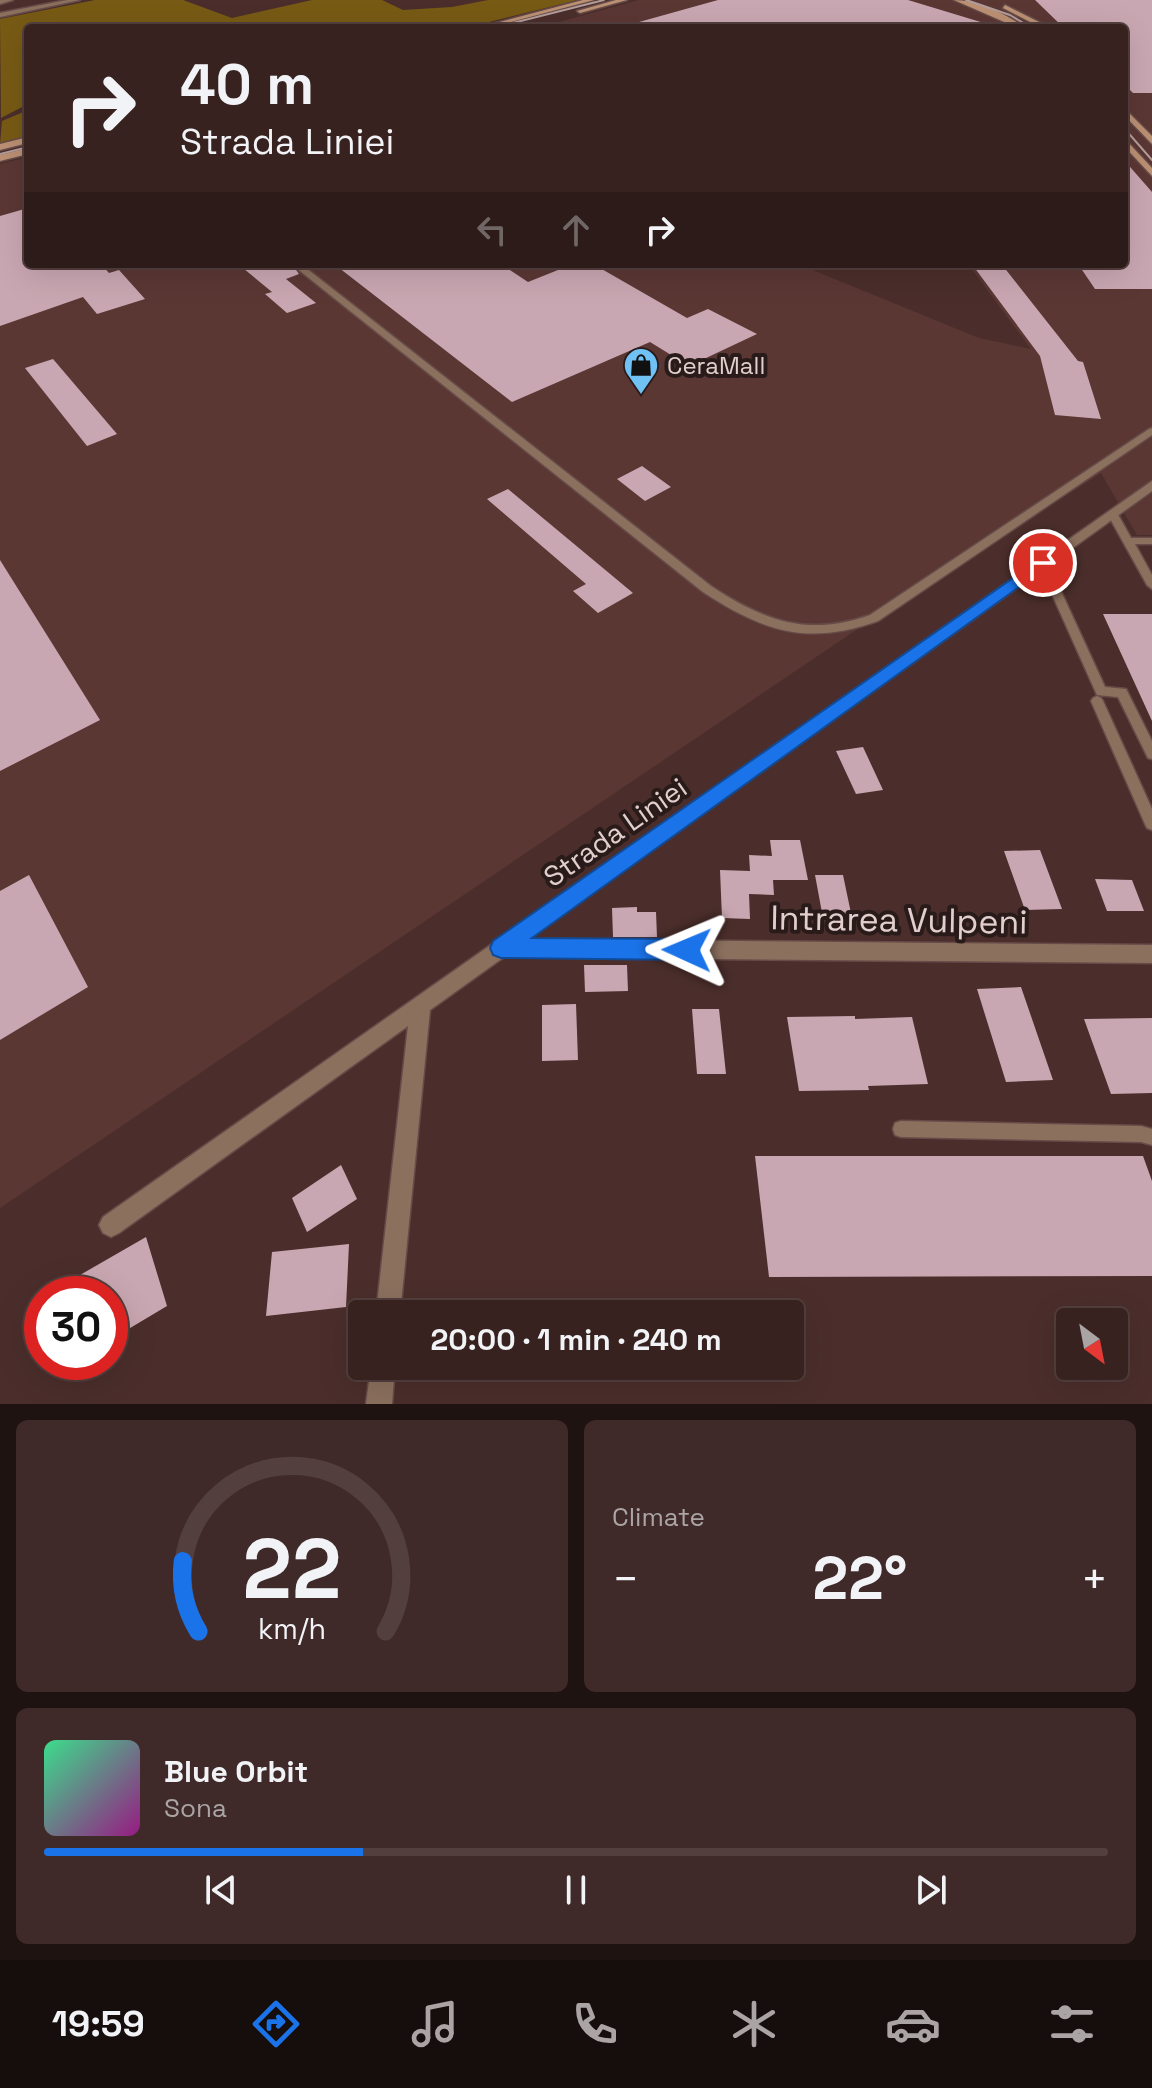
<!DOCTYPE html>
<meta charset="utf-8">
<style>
body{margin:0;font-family:"Space Grotesk",sans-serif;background:#3f2a29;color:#f1f3f6;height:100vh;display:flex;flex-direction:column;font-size:30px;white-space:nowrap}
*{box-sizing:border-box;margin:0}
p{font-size:26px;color:#aba4a5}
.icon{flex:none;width:44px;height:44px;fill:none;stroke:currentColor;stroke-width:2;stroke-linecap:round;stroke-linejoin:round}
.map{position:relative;height:1404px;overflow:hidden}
.side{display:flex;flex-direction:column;gap:16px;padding:16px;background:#1f1312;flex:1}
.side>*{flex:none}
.banner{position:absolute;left:24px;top:24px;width:1104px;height:244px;border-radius:8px;box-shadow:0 8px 32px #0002,0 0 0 2px #523f3e;background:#382220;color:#f1f3f6;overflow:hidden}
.needle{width:52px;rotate:148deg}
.tools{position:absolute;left:1056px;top:1308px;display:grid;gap:16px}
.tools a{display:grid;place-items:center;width:72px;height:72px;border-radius:8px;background:#382220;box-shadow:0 8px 32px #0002,0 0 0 2px #523f3e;font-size:40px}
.speed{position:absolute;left:24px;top:1276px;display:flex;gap:16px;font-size:40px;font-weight:700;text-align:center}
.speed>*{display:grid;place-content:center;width:104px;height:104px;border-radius:50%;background:#382220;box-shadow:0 8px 32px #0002,0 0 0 2px #523f3e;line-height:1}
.speed .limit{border:12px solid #d22;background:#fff;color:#111}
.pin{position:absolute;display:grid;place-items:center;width:68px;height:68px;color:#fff;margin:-34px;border:4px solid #fff;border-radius:50%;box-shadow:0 2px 8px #0007}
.me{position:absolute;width:88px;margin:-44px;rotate:271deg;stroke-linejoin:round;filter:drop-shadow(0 0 6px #0008)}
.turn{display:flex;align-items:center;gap:28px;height:168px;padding:0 24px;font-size:36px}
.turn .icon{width:104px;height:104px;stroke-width:2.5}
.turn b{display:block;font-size:56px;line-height:68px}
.lanes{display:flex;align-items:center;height:76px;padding:0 24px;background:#0003;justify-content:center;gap:40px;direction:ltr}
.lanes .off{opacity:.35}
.big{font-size:60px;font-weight:700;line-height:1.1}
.side .widget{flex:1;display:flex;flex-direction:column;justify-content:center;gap:12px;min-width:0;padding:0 28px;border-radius:12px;background:#3f2a29}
.side .dial{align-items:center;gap:0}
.dial svg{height:208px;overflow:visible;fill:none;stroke:#523f3e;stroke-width:7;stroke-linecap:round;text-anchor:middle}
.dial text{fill:#f1f3f6;stroke:none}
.song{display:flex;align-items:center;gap:24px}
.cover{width:96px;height:96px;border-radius:12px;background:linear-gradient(135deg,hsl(150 70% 55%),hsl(310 70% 35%))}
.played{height:8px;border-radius:4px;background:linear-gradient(90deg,#1a73e8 30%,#523f3e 30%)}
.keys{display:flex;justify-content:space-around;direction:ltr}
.heat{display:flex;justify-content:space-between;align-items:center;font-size:44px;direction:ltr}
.side .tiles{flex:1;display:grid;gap:16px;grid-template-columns:1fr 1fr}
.widget:last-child{grid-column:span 2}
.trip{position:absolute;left:348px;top:1300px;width:456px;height:80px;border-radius:8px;background:#382220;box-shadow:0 8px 32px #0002,0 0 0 2px #523f3e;font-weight:700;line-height:80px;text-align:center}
.tabs{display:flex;height:128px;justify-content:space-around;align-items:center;background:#160e0d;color:#aba4a5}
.tabs .icon{width:56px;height:56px}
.tabs .active{color:#1a73e8}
.tabs b{font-size:36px;color:#f1f3f6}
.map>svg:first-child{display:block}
</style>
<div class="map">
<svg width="1152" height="1404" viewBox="0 0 1152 1404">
<rect width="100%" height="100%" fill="#4b2e2b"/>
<!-- built -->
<path fill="#5b3734" d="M 639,0 L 1152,0 L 1152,535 L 1137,535 L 1101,473 L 874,618 L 0,1208 L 0,164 L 28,157 L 28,264 L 798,264 L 979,338 L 1031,349 L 968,264 L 1124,264 L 1124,28 L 537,28 Z"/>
<!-- green -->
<path fill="#775a14" d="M 95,0 L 183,0 L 232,18 L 312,0 L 382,0 L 403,10 L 452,7 L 488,0 L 578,0 L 465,28 L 28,28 L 28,104 L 1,118 L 0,19 Z
M 28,110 L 28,137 L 0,144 L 2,121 Z"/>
<!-- building -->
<path fill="#c9a7b2" d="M 718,0 L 908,0 L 984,23 L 983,28 L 639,28 L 639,22 Z
M 1035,0 L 1152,0 L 1152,93 L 1133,93 L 1124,84 L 1124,28 L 1064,28 Z
M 1124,160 L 1152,192 L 1152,289 L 1095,289 L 1078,264 L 1124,264 Z
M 28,208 L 28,264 L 101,264 L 109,273 L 119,270 L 145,299 L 97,314 L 83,297 L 0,326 L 0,216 Z
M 238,264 L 292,264 L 299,274 L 286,279 L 316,303 L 287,313 L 265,294 L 272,292 Z
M 334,264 L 501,264 L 528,282 L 573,264 L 593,264 L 687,318 L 708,309 L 757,334 L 689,366 L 650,342 L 512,402 Z
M 1003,266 L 1078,361 L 1083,362 L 1101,419 L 1055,415 L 1040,356 L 974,267 Z
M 53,359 L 117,434 L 87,446 L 25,368 Z
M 642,466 L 671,487 L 645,501 L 617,479 Z
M 508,489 L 633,593 L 598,613 L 573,591 L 586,584 L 487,499 Z
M 0,560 L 100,720 L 0,771 Z
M 1103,614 L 1152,614 L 1152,721 Z
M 863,747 L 883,790 L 856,794 L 836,751 Z
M 770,840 L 800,840 L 808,880 L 773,880 L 774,895 L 749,894 L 750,919 L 722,918 L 720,870 L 750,871 L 749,855 L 772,856 Z
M 1040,850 L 1062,909 L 1025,910 L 1004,851 Z
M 29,875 L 88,987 L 0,1040 L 0,891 Z
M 815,875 L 843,875 L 852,918 L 823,918 Z
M 1095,879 L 1132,880 L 1144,911 L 1107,911 Z
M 637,907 L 637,912 L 656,912 L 657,937 L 613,937 L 612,908 Z
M 584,965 L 627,965 L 628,991 L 585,992 Z
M 1021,987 L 1053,1080 L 1006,1082 L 977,989 Z
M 576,1004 L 578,1060 L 542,1061 L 542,1005 Z
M 692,1009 L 719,1009 L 726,1074 L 697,1074 Z
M 855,1016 L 855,1019 L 912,1017 L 928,1084 L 868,1086 L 869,1090 L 799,1091 L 787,1017 Z
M 1152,1018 L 1152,1093 L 1111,1094 L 1084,1019 Z
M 755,1156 L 1143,1156 L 1152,1181 L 1152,1276 L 769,1277 Z
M 341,1165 L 357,1199 L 307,1232 L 292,1198 Z
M 146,1237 L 167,1306 L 110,1340 L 110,1294 L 85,1294 L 80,1275 Z
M 349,1244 L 346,1307 L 266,1316 L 272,1252 Z"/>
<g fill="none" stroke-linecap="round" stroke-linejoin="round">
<!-- lane casing -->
<g stroke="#664b48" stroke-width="3">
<path id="lane" d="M 295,264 L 301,264 L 711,586 C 764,621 808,637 870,615 L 1149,429 L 1152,428 L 1152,435 L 878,621 C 808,646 764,632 703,592 L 295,267 Z
M 1112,510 L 1116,511 L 1131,538 L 1152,538 L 1152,544 L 1135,544 L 1152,575 L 1152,589 L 1147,585 L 1107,513 Z
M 1043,559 L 1048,563 L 1105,687 L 1126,689 L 1152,741 L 1152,759 L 1148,758 L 1118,697 L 1097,695 L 1038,563 Z
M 1097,696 L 1101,698 L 1103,701 L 1152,809 L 1152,830 L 1147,828 L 1145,824 L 1091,701 L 1093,698 Z
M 901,1121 L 1141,1126 L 1152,1129 L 1152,1145 L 1141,1142 L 901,1137 L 895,1135 L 893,1129 L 895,1123 Z"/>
</g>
<!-- street casing -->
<g stroke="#664b48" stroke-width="3">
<path id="street" d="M 0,0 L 13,0 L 0,4 Z
M 67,0 L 80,0 L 0,17 L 0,13 Z
M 1152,481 L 1152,491 L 528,939 L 1152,945 L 1152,963 L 504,957 L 430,1010 L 400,1314 L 376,1314 L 408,1026 L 119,1233 L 111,1237 L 103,1233 L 99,1225 L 103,1217 Z
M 371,1366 L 395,1366 L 392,1404 L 366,1404 Z"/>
</g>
<!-- secondary casing -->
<g stroke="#664b48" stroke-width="3">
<path id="secondary" d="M 583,0 L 594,0 L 488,28 L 477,28 Z
M 616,0 L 627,0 L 580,13 L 577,11 Z
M 954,0 C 977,0 1008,15 1026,28 L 1018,28 Z
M 1005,5 L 1049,27 L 1050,28 L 1042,28 L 1003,8 Z
M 1124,108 L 1152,136 L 1152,144 L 1124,115 Z
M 28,137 L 28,143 L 0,150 L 0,144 Z
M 1124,138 L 1152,168 L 1152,176 L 1124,146 Z
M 28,148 L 28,154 L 0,161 L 0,155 Z"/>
</g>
<!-- lane -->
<use href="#lane" fill="#8c705e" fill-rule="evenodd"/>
<!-- street -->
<use href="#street" fill="#8c705e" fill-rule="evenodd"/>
<!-- secondary -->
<use href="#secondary" fill="#bb9073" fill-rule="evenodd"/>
<!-- tram -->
<path stroke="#b39d9b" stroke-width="2" d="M 966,0 L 1010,15 L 1032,28
M 493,28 L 604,0
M 1124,128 L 1152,160
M 0,154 L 28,147"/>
</g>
<!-- route -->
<path fill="#1a73e8" stroke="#114b97" stroke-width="2" d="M 1043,557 L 1051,563 L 1048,566 L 532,938 L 687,939 L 695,942 L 698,950 L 695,957 L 687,960 L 501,958 L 493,955 L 490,948 L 493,941 Z"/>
<!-- icons -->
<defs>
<g id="shop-pin" transform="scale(1.8)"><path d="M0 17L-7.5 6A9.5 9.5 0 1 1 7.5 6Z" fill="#70c1f4" stroke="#281b19"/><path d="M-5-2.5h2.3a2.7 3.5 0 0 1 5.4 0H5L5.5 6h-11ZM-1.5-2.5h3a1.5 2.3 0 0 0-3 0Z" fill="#111"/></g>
</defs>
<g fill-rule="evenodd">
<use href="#shop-pin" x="641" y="365"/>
</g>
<g text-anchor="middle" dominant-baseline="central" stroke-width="8" stroke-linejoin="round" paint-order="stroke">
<!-- far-poi labels -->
<g font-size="24" fill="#e2cfcd" stroke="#281b19" text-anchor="start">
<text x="667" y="365">CeraMall</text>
</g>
<!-- street labels -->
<g font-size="28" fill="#e2cfcd" stroke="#281b19">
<text transform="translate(615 832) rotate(-35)">Strada Liniei</text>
</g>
<!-- near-street labels -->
<g font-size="34" fill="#e2cfcd" stroke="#281b19">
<text transform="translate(899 920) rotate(1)">Intrarea Vulpeni</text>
</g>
</g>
</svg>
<div class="tools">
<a><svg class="needle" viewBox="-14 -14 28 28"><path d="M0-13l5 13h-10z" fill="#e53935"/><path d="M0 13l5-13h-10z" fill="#aba4a5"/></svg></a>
</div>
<div class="speed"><div class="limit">30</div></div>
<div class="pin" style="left:1043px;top:563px;background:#d93025"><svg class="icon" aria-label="arrive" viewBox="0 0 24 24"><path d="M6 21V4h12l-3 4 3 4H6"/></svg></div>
<svg class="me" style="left:687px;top:950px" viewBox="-20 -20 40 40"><path d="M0-17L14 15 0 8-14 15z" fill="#1a73e8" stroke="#fff" stroke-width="4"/></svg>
<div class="trip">20:00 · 1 min · 240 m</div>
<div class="banner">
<div class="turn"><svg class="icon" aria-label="right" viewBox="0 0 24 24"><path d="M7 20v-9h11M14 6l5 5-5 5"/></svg><div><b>40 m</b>Strada Liniei</div></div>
<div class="lanes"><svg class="icon off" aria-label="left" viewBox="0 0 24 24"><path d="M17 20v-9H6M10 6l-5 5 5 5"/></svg><svg class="icon off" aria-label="ahead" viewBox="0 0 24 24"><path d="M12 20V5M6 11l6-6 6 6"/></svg><svg class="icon" aria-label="right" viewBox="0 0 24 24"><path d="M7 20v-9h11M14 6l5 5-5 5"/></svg></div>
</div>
</div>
<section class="side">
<div class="tiles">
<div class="widget dial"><svg viewBox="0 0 100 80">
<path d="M14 69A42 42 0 1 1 86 69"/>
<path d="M14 69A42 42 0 0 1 8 42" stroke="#1a73e8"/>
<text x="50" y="56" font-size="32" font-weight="700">22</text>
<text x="50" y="72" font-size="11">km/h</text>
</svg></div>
<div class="widget"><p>Climate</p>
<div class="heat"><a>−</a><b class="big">22°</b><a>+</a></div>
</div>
<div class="widget">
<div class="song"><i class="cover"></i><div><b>Blue Orbit</b><p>Sona</p></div></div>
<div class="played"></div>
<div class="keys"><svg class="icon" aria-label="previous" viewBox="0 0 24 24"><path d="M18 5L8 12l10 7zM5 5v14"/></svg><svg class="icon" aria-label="pause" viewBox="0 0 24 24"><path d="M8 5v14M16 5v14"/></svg><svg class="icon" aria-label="next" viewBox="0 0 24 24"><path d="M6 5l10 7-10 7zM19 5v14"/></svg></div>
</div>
</div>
</section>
<nav class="tabs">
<b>19:59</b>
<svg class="icon active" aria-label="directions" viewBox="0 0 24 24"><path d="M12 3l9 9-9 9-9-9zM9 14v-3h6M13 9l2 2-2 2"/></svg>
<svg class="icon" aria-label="music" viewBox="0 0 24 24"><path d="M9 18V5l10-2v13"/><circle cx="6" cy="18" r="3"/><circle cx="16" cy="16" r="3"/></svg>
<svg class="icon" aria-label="phone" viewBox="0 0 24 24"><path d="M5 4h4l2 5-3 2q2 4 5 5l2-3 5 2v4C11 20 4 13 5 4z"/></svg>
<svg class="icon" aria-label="climate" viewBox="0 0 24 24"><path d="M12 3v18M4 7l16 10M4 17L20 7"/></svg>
<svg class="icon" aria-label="car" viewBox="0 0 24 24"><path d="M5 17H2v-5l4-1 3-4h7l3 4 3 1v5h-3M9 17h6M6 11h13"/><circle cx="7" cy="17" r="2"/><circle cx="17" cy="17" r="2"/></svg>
<svg class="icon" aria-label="filters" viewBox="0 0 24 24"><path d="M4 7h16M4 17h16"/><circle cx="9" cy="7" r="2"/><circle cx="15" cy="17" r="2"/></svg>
</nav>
